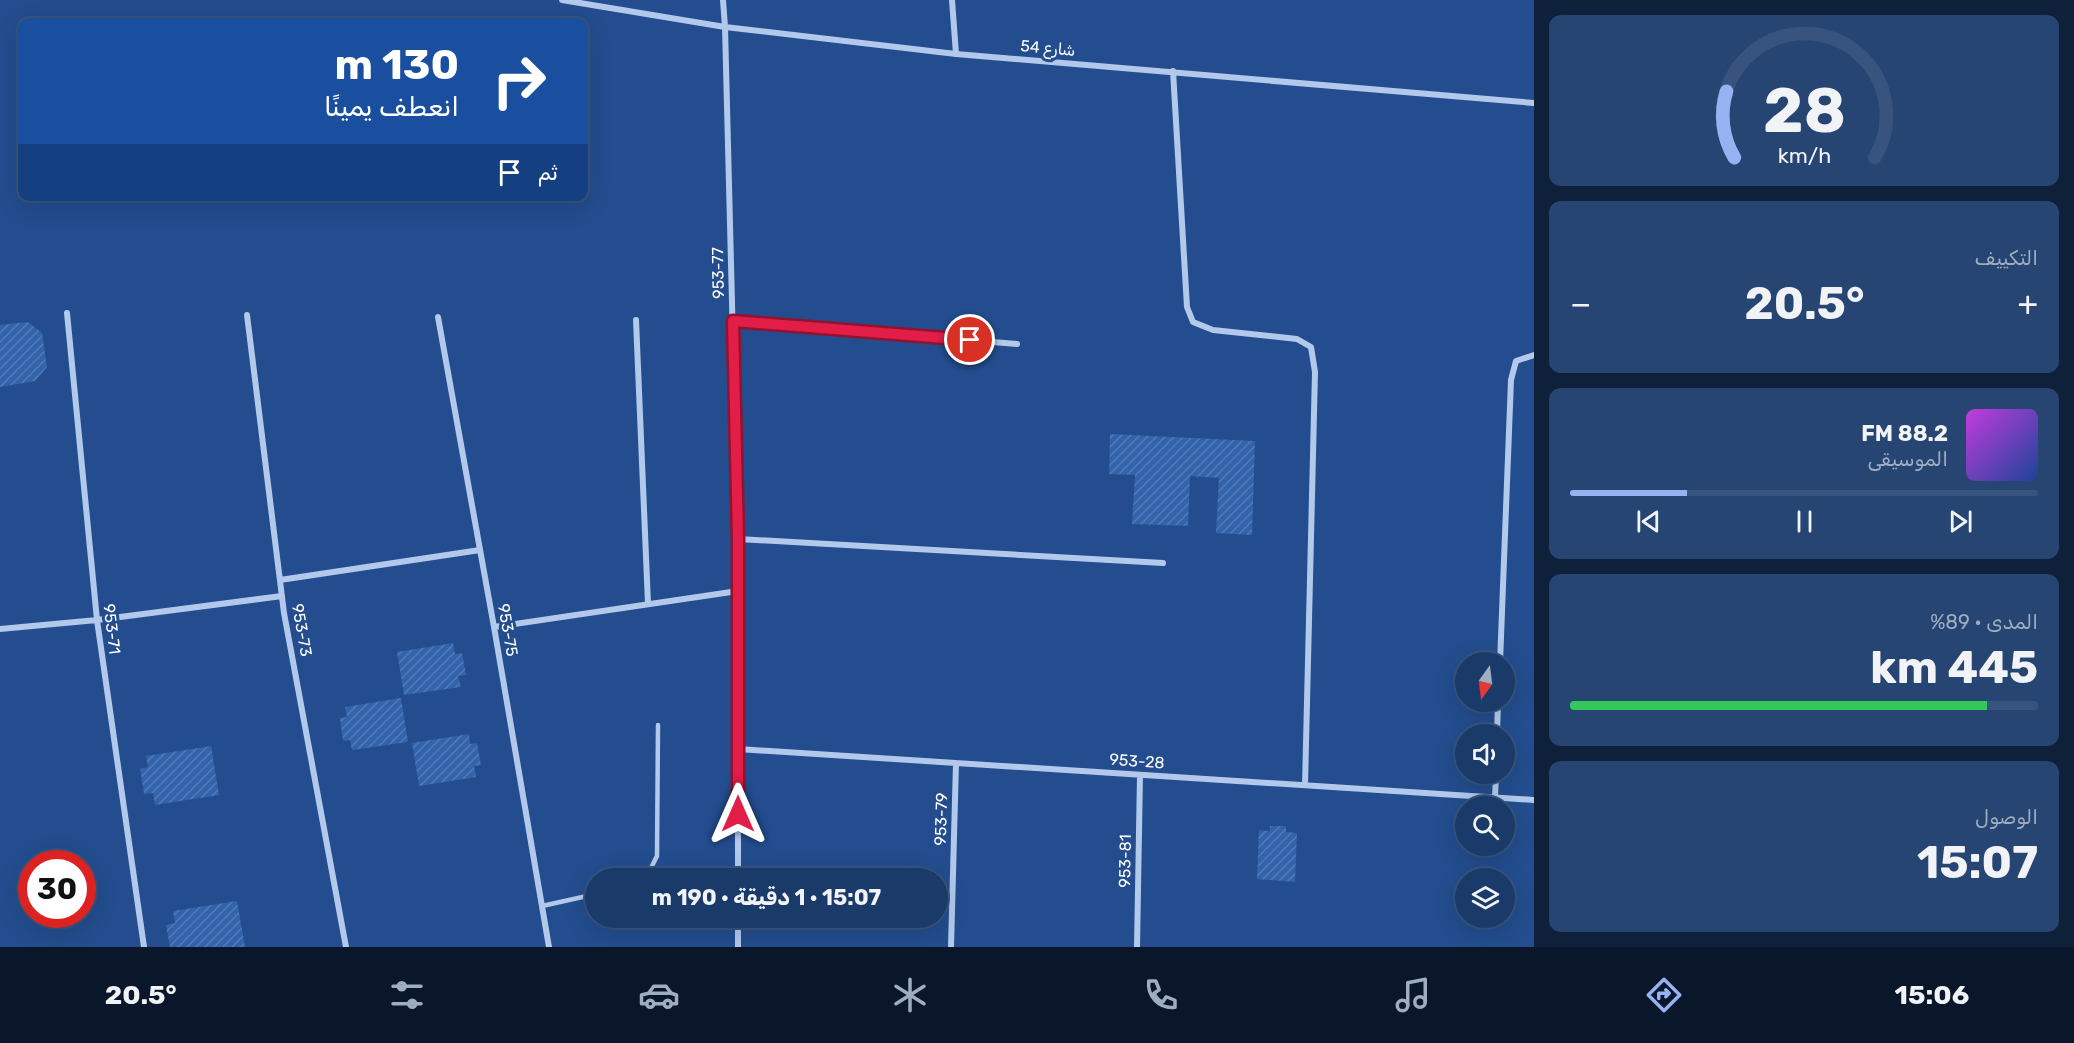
<!DOCTYPE html>
<html lang="ar">
<meta charset="utf-8">
<style>
body{margin:0;font-family:Rubik,"Noto Naskh Arabic",sans-serif;background:#274572;color:#f1f3f6;direction:rtl;height:100vh;display:flex;flex-direction:column;font-size:22px;white-space:nowrap}
*{box-sizing:border-box;margin:0}
p{font-size:20px;color:#9fadc1}
.icon{flex:none;width:33px;height:33px;fill:none;stroke:currentColor;stroke-width:2;stroke-linecap:round;stroke-linejoin:round}
.map{position:relative;flex:1;overflow:hidden;direction:ltr}
.panel{display:flex;flex-direction:column;gap:15px;padding:15px;background:#0e203a;width:540px}
.panel>*{flex:none}
.banner{position:absolute;left:18px;top:18px;width:570px;height:183px;border-radius:12px;box-shadow:0 6px 24px #0002,0 0 0 2px #38547e;direction:rtl;background:#1a4fa0;color:#fff;overflow:hidden}
.needle{width:39px;rotate:194deg}
.fabs{position:absolute;left:1455px;top:652px;display:grid;gap:12px}
.fabs a{display:grid;place-items:center;width:60px;height:60px;border-radius:50%;background:#1a3a6a;box-shadow:0 6px 24px #0002,0 0 0 2px #38547e;font-size:30px}
.speed{position:absolute;left:18px;top:850px;display:flex;gap:12px;font-size:30px;font-weight:700;text-align:center}
.speed>*{display:grid;place-content:center;width:78px;height:78px;border-radius:50%;background:#1a3a6a;box-shadow:0 6px 24px #0002,0 0 0 2px #38547e;line-height:1}
.speed .limit{border:9px solid #d22;background:#fff;color:#111}
.pin{position:absolute;display:grid;place-items:center;width:51px;height:51px;color:#fff;margin:-26px;border:3px solid #fff;border-radius:50%;box-shadow:0 2px 6px #0007}
.me{position:absolute;width:66px;margin:-33px;rotate:0deg;stroke-linejoin:round;filter:drop-shadow(0 0 4px #0008)}
.turn{display:flex;align-items:center;gap:21px;height:126px;padding:0 30px;font-size:27px}
.turn .icon{width:78px;height:78px;stroke-width:2.5}
.turn b{display:block;font-size:42px;line-height:51px}
.then{display:flex;align-items:center;height:57px;padding:0 30px;background:#0003;gap:12px;font-size:22px}
.big{font-size:45px;font-weight:700;line-height:1.1}
.panel .tile{flex:1;display:flex;flex-direction:column;justify-content:center;gap:9px;min-width:0;padding:0 21px;border-radius:12px;background:#274572}
.panel .dial{align-items:center;gap:0}
.dial svg{height:156px;overflow:visible;fill:none;stroke:#38547e;stroke-width:7;stroke-linecap:round;text-anchor:middle}
.dial text{fill:#f1f3f6;stroke:none}
.song{display:flex;align-items:center;gap:18px}
.cover{width:72px;height:72px;border-radius:9px;background:linear-gradient(135deg,hsl(290 70% 55%),hsl(220 70% 35%))}
.played{height:6px;border-radius:3px;background:linear-gradient(90deg,#95b2f1 25%,#38547e 25%)}
.keys{display:flex;justify-content:space-around;direction:ltr}
.heat{display:flex;justify-content:space-between;align-items:center;font-size:33px;direction:ltr}
.charge{height:9px;border-radius:4px;background:linear-gradient(90deg,#34c759 89%,#38547e 0)}
.trip{position:absolute;left:585px;top:868px;width:363px;height:60px;border-radius:30px;background:#1a3a6a;box-shadow:0 6px 24px #0002,0 0 0 2px #38547e;font-weight:700;line-height:60px;text-align:center;direction:rtl}
.tabs{display:flex;height:96px;justify-content:space-around;align-items:center;background:#0a172a;color:#9fadc1}
.tabs .icon{width:42px;height:42px}
.tabs .current{color:#95b2f1}
.tabs b{font-size:27px;color:#f1f3f6}
main{display:flex;flex:1;min-height:0}
.map>svg:first-child{display:block}
</style>
<main>
<section class="panel">
<div class="tile dial"><svg viewBox="0 0 100 80">
<path d="M14 69A42 42 0 1 1 86 69"/>
<path d="M14 69A42 42 0 0 1 10 35" stroke="#95b2f1"/>
<text x="50" y="56" font-size="32" font-weight="700">28</text>
<text x="50" y="72" font-size="11">km/h</text>
</svg></div>
<div class="tile"><p>التكييف</p>
<div class="heat"><a>−</a><b class="big">20.5°</b><a>+</a></div>
</div>
<div class="tile">
<div class="song"><i class="cover"></i><div><b>88.2 FM</b><p>الموسيقى</p></div></div>
<div class="played"></div>
<div class="keys"><svg class="icon" aria-label="previous" viewBox="0 0 24 24"><path d="M18 5L8 12l10 7zM5 5v14"/></svg><svg class="icon" aria-label="pause" viewBox="0 0 24 24"><path d="M8 5v14M16 5v14"/></svg><svg class="icon" aria-label="next" viewBox="0 0 24 24"><path d="M6 5l10 7-10 7zM19 5v14"/></svg></div>
</div>
<div class="tile"><p>المدى · 89%</p><b class="big">445 km</b><div class="charge"></div></div>
<div class="tile"><p>الوصول</p><b class="big">15:07</b></div>
</section>
<div class="map">
<svg width="1534" height="947" viewBox="0 0 1534 947">
<defs>
<pattern id="building-hatch" width="6" height="6" patternUnits="userSpaceOnUse" patternTransform="scale(1.5)"><rect width="6" height="6" fill="#3363ab"/><path d="M-1 1l2-2M0 6l6-6M5 7l2-2" fill="none" stroke="#527ab8"/></pattern>
</defs>
<rect width="100%" height="100%" fill="#234d8e"/>
<!-- building -->
<path fill="url(#building-hatch)" d="M 28,322 L 42,333 L 47,367 L 35,381 L 0,387 L 0,325 Z
M 1110,434 L 1255,441 L 1252,535 L 1216,533 L 1219,478 L 1190,476 L 1188,526 L 1132,524 L 1135,475 L 1109,474 Z
M 453,643 L 455,654 L 462,653 L 466,675 L 458,676 L 461,687 L 404,695 L 397,652 Z
M 401,698 L 408,742 L 352,750 L 350,740 L 343,741 L 340,718 L 347,717 L 345,707 Z
M 469,734 L 470,744 L 477,743 L 481,765 L 474,766 L 476,777 L 419,786 L 412,743 Z
M 211,746 L 219,795 L 155,805 L 153,793 L 144,794 L 140,769 L 148,767 L 146,756 Z
M 1270,826 L 1286,826 L 1286,832 L 1297,833 L 1295,882 L 1257,879 L 1259,830 L 1270,831 Z
M 237,901 L 245,947 L 170,947 L 166,925 L 175,923 L 173,911 Z"/>
<g fill="none" stroke-linecap="round" stroke-linejoin="round">
<!-- lane -->
<path stroke="#b2c9ec" stroke-width="4.5" d="M 639,879 L 647,876 L 657,856 L 658,725
M 542,906 L 596,894"/>
<!-- street -->
<path stroke="#b2c9ec" stroke-width="6" d="M 562,0 L 725,27 L 956,54 L 1534,103
M 723,0 L 725,27 L 738,539 L 738,879
M 952,0 L 956,54
M 1173,71 L 1187,307 L 1193,322 L 1213,330 L 1297,339 L 1311,347 L 1315,372 L 1305,785
M 67,313 L 97,620 L 144,947
M 247,315 L 284,613 L 346,947
M 438,317 L 494,627 L 549,947
M 636,320 L 648,604
M 733,321 L 1017,344
M 738,539 L 1163,563
M 280,580 L 480,550
M 494,627 L 738,591
M 0,629 L 97,620 L 282,596
M 1500,663 L 1511,380 L 1516,361 L 1534,355
M 1497,735 L 1498,702
M 738,749 L 1534,800
M 1495,798 L 1496,774
M 738,947 L 738,918
M 951,947 L 956,763
M 1137,947 L 1140,775"/>
</g>
<g fill="none" stroke-linecap="round" stroke-linejoin="round">
<!-- route casing -->
<g stroke="#92132f" stroke-width="15">
<path id="route" d="M 738,814 L 738,539 L 733,321 L 970,340"/>
</g>
<!-- route -->
<use href="#route" stroke="#e11d48" stroke-width="10"/>
</g>
<g text-anchor="middle" dominant-baseline="central" stroke-width="6" stroke-linejoin="round" paint-order="stroke">
<!-- street labels -->
<g font-size="16" fill="#fff" stroke="#234d8e">
<text transform="translate(1048 48) rotate(5)">شارع 54</text>
<text transform="translate(718 273) rotate(-91)">953-77</text>
<text transform="translate(112 629) rotate(83)">953-71</text>
<text transform="translate(302 630) rotate(80)">953-73</text>
<text transform="translate(508 630) rotate(80)">953-75</text>
<text transform="translate(1137 761) rotate(4)">953-28</text>
<text transform="translate(941 819) rotate(-88)">953-79</text>
<text transform="translate(1125 861) rotate(-89)">953-81</text>
</g>
</g>
</svg>
<div class="fabs">
<a><svg class="needle" viewBox="-14 -14 28 28"><path d="M0-13l5 13h-10z" fill="#e53935"/><path d="M0 13l5-13h-10z" fill="#9fadc1"/></svg></a>
<a><svg class="icon" aria-label="sound" viewBox="0 0 24 24"><path d="M4 9h4l5-4v14l-5-4H4zM17 9q2 3 0 6"/></svg></a>
<a><svg class="icon" aria-label="search" viewBox="0 0 24 24"><circle cx="10" cy="10" r="6"/><path d="M15 15l6 6"/></svg></a>
<a><svg class="icon" aria-label="layers" viewBox="0 0 24 24"><path d="M12 4l9 5-9 5-9-5zM3 14l9 5 9-5"/></svg></a>
</div>
<div class="speed"><div class="limit">30</div></div>
<div class="pin" style="left:970px;top:340px;background:#d93025"><svg class="icon" aria-label="arrive" viewBox="0 0 24 24"><path d="M6 21V4h12l-3 4 3 4H6"/></svg></div>
<svg class="me" style="left:738px;top:814px" viewBox="-20 -20 40 40"><path d="M0-17L14 15 0 8-14 15z" fill="#e11d48" stroke="#fff" stroke-width="4"/></svg>
<div class="trip">15:07 · 1 دقيقة · 190 m</div>
<div class="banner">
<div class="turn"><svg class="icon" aria-label="right" viewBox="0 0 24 24"><path d="M7 20v-9h11M14 6l5 5-5 5"/></svg><div><b>130 m</b>انعطف يمينًا</div></div>
<div class="then">ثم<svg class="icon" aria-label="arrive" viewBox="0 0 24 24"><path d="M6 21V4h12l-3 4 3 4H6"/></svg></div>
</div>
</div>
</main>
<nav class="tabs">
<b>15:06</b>
<svg class="icon current" aria-label="directions" viewBox="0 0 24 24"><path d="M12 3l9 9-9 9-9-9zM9 14v-3h6M13 9l2 2-2 2"/></svg>
<svg class="icon" aria-label="music" viewBox="0 0 24 24"><path d="M9 18V5l10-2v13"/><circle cx="6" cy="18" r="3"/><circle cx="16" cy="16" r="3"/></svg>
<svg class="icon" aria-label="phone" viewBox="0 0 24 24"><path d="M5 4h4l2 5-3 2q2 4 5 5l2-3 5 2v4C11 20 4 13 5 4z"/></svg>
<svg class="icon" aria-label="climate" viewBox="0 0 24 24"><path d="M12 3v18M4 7l16 10M4 17L20 7"/></svg>
<svg class="icon" aria-label="car" viewBox="0 0 24 24"><path d="M5 17H2v-5l4-1 3-4h7l3 4 3 1v5h-3M9 17h6M6 11h13"/><circle cx="7" cy="17" r="2"/><circle cx="17" cy="17" r="2"/></svg>
<svg class="icon" aria-label="filters" viewBox="0 0 24 24"><path d="M4 7h16M4 17h16"/><circle cx="9" cy="7" r="2"/><circle cx="15" cy="17" r="2"/></svg>
<b>20.5°</b>
</nav>
